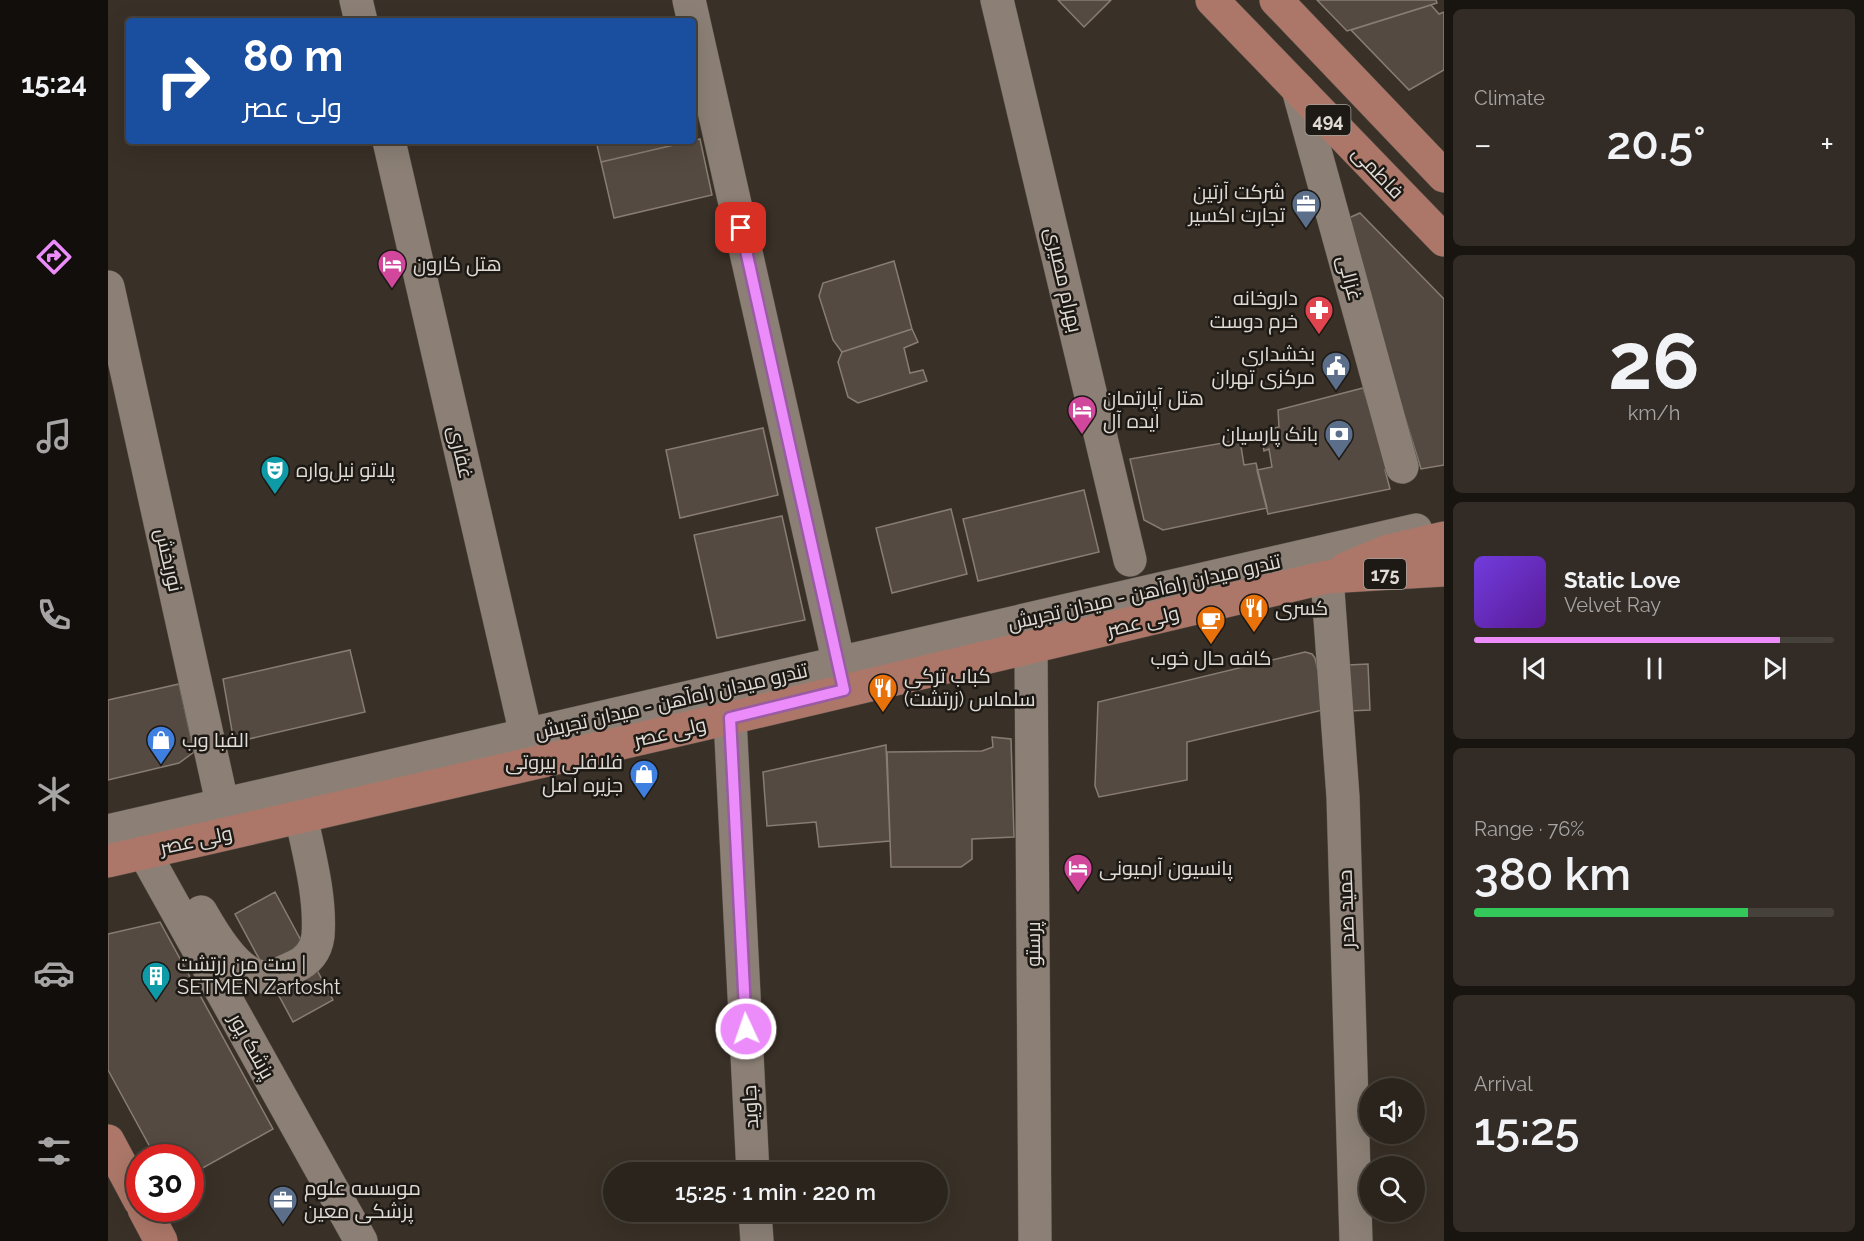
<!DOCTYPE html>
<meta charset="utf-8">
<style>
body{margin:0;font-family:Raleway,Cairo,sans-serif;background:#332c26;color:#f1f3f6;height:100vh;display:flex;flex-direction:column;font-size:22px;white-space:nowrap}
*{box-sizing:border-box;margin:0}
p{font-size:20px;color:#a6a4a4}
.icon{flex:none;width:33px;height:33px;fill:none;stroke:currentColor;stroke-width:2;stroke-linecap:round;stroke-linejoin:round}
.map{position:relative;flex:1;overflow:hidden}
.drawer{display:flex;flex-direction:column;gap:9px;padding:9px;background:#181410;width:420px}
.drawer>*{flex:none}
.top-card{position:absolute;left:18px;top:18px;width:570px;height:126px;border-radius:6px;box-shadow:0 6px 24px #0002,0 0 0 2px #47413b;background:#1a4fa0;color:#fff;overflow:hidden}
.controls{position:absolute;left:1251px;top:1078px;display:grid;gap:12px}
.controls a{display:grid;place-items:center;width:66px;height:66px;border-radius:50%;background:#2b241d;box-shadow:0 6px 24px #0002,0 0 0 2px #47413b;font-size:30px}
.speed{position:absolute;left:18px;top:1144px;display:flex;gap:12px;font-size:30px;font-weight:700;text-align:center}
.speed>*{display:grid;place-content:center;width:78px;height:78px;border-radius:50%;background:#2b241d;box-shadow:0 6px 24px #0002,0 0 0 2px #47413b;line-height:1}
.speed .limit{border:9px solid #d22;background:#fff;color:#111}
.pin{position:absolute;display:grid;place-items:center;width:51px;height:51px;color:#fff;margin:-26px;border-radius:12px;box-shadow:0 3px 9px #0006}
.me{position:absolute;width:66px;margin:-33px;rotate:357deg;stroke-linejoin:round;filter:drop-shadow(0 0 4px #0008)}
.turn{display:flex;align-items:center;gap:21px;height:126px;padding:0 18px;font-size:27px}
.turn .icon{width:78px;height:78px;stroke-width:2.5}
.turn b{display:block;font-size:42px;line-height:51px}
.big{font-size:45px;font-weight:600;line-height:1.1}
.drawer .card{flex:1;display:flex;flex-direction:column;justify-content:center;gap:9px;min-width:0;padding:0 21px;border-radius:9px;background:#332c26}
.drawer .dial{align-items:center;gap:0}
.dial b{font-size:78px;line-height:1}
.song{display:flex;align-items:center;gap:18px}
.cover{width:72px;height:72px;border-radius:9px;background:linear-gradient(135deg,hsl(260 70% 55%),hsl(270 70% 35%))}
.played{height:6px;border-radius:3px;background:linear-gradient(90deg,#ec8cfb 85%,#47413b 85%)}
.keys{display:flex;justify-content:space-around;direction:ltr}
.heat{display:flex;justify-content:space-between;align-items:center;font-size:33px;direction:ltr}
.charge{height:9px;border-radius:4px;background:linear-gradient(90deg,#34c759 76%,#47413b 0)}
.trip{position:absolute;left:495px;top:1162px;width:345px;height:60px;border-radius:30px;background:#2b241d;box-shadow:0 6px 24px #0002,0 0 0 2px #47413b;font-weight:600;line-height:60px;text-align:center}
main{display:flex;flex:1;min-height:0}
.tabs{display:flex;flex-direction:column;width:108px;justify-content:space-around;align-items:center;background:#110e0c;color:#a6a4a4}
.tabs .icon{width:42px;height:42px}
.tabs .current{color:#ec8cfb}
.tabs b{font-size:27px;color:#f1f3f6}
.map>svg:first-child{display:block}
</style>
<main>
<nav class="tabs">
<b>15:24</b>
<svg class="icon current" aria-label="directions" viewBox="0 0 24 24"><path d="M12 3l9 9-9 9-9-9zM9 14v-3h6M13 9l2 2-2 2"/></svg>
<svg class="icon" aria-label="music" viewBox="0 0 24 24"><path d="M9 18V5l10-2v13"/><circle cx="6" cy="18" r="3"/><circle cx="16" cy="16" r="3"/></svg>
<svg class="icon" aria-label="phone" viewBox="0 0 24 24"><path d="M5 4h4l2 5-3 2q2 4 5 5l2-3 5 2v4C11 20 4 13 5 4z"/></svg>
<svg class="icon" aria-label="climate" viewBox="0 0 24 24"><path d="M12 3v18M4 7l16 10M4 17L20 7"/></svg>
<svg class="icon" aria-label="car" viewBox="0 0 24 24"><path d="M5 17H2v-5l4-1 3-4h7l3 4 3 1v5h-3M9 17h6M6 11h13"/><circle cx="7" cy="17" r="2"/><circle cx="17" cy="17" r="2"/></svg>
<svg class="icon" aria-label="filters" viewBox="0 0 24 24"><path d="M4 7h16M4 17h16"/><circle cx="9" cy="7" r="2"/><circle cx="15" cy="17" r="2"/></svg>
</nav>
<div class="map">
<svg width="1336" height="1241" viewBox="0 0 1336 1241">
<rect width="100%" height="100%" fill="#393027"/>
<!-- building -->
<path fill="#544a41" stroke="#887d73" stroke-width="1.5" d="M 950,0 L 1003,0 L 976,27 Z
M 1209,0 L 1328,0 L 1329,3 L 1239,31 Z
M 1323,5 L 1331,14 L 1336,12 L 1336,70 L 1301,90 L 1243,30 Z
M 592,139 L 604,195 L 506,218 L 493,162 Z
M 488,141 L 583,141 L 493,162 Z
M 1252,213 L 1336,299 L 1336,465 L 1313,469 L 1236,220 Z
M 786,261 L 804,329 L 734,352 L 725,340 L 711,296 L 715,283 Z
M 804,329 L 810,342 L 796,348 L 802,373 L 815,370 L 819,381 L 750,403 L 740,397 L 730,362 L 734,352 Z
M 1255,388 L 1282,468 L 1277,470 L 1282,489 L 1160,514 L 1149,470 L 1164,467 L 1161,449 L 1156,451 L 1153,431 L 1171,427 L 1170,410 Z
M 655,428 L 670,495 L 572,518 L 558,450 Z
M 1132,440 L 1136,465 L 1148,463 L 1159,508 L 1055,530 L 1036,520 L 1022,459 Z
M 976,490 L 991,552 L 870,581 L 855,519 Z
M 843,509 L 859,574 L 784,593 L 768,528 Z
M 674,516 L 697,620 L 609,638 L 586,535 Z
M 242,650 L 257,712 L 141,739 L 129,738 L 124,731 L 115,679 Z
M 1197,652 L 1204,654 L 1207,658 L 1219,709 L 1079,742 L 1079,780 L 991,797 L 987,786 L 990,702 Z
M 1260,664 L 1262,710 L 1241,711 L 1240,665 Z
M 71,684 L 86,752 L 71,763 L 0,780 L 0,700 Z
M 884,737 L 903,739 L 906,837 L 864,839 L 864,859 L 853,867 L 783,867 L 779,752 L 874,751 L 885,747 Z
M 778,745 L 782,841 L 711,847 L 708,822 L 659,826 L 655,772 Z
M 167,892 L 225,1000 L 185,1022 L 127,914 Z
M 52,922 L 165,1129 L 82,1175 L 82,1158 L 48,1158 L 0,1070 L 0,934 Z"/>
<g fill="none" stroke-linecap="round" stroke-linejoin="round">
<!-- minor casing -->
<g stroke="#564f47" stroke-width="34">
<path id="minor" d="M 248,0 L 253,21
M 581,0 L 735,682
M 889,0 L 1022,560
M 1190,89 L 1294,467
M 281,141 L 423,756
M 0,287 L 119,825
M 1219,577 L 1235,797 L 1248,1241
M 923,648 L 927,1241
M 622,718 L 645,1173
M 0,831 L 1308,530
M 36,852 L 253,1241
M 93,912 C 105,933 130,979 160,977 C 169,976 178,970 186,967 C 200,961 208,951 210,936 C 213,897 201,854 193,816
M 647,1212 L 649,1241"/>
</g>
<!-- major casing -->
<g stroke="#564f47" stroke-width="34">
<path id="major" d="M 1104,0 L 1336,240
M 1168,0 L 1336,176
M 1237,569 L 1280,551 L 1336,538
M 0,861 L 622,718 L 1219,577 L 1336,570
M 0,1141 L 32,1201
M 36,1209 L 53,1241"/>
</g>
<!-- minor -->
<use href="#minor" stroke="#8c8076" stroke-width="33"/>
<!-- major -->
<use href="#major" stroke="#ac7768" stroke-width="33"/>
</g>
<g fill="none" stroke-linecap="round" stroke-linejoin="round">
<!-- route casing -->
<g stroke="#995ba3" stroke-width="15">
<path id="route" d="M 633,228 L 736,690 L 622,718 L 638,1029"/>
</g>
<!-- route -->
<use href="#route" stroke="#ec8cfb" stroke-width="10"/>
</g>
<!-- icons -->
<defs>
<g id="office-pin" transform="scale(1.5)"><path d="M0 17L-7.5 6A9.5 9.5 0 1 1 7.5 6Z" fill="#5c6f8a" stroke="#1d1915"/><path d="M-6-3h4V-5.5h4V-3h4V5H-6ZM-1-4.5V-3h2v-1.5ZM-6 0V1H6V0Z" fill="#fff"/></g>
<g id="hotel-pin" transform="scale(1.5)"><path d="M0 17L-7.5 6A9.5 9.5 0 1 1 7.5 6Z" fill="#d1479c" stroke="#1d1915"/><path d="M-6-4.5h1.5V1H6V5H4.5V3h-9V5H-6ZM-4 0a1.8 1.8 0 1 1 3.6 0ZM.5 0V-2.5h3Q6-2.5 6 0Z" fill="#fff"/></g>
<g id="pharmacy-pin" transform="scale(1.5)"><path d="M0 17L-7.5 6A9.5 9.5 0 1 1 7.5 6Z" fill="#e0444e" stroke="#1d1915"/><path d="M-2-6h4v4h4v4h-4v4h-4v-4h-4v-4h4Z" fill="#fff"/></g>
<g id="civic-pin" transform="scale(1.5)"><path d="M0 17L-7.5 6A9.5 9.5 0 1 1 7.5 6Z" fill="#5c6f8a" stroke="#1d1915"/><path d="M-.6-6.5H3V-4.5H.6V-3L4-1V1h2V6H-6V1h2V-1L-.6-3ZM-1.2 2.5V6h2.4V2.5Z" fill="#fff"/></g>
<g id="bank-pin" transform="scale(1.5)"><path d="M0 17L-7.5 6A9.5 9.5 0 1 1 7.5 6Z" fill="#5c6f8a" stroke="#1d1915"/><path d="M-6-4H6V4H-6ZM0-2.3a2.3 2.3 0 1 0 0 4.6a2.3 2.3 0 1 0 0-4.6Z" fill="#fff"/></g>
<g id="theatre-pin" transform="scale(1.5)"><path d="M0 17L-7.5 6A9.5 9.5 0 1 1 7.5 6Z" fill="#0f9aa8" stroke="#1d1915"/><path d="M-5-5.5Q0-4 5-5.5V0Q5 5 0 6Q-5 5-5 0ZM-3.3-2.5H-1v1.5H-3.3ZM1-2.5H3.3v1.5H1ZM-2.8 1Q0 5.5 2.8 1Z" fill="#fff"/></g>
<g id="restaurant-pin" transform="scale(1.5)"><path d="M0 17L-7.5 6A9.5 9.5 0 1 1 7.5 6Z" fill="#e8710a" stroke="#1d1915"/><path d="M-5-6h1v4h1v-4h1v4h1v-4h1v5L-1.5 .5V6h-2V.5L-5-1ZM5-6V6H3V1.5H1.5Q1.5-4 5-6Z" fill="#fff"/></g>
<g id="cafe-pin" transform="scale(1.5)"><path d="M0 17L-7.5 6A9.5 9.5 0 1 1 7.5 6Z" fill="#e8710a" stroke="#1d1915"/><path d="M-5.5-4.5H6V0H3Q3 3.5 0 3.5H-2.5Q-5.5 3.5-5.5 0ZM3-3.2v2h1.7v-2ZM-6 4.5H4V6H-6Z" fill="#fff"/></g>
<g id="shop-pin" transform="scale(1.5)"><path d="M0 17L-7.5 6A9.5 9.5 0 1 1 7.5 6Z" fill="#3f7fe0" stroke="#1d1915"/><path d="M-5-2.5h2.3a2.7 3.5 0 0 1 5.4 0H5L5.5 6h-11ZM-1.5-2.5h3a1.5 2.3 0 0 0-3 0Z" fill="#fff"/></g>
<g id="building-pin" transform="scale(1.5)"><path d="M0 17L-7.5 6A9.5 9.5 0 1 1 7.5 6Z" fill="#0f9aa8" stroke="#1d1915"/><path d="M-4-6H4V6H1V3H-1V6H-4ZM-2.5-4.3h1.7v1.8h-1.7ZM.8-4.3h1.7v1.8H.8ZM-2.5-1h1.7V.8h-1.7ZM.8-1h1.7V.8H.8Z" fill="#fff"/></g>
</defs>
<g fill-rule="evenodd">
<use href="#office-pin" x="1198" y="204"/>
<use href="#hotel-pin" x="284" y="264"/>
<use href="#pharmacy-pin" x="1211" y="310"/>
<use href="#civic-pin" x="1228" y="366"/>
<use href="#hotel-pin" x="974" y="410"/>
<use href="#bank-pin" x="1231" y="434"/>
<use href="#theatre-pin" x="167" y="470"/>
<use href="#restaurant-pin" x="1146" y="608"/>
<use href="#cafe-pin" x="1103" y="620"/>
<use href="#restaurant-pin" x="775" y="688"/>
<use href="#shop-pin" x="53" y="740"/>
<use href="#shop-pin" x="536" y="774"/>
<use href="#hotel-pin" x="970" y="868"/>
<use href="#building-pin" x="48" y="976"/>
<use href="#office-pin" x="175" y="1200"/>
</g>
<g text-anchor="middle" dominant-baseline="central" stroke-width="5" stroke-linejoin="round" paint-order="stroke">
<!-- shield labels -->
<g fill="#1d1915" stroke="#a6a19b" stroke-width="1.5">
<rect x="1197.5" y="105" width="45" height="30" rx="4.5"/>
<rect x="1256" y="559" width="42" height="30" rx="4.5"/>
</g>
<g font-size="18" font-weight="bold" fill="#e1dbd5">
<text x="1220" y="120">494</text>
<text x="1277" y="574">175</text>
</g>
<!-- street labels -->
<g font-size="20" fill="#e1dbd5" stroke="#1d1915">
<text transform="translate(1270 172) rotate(46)">فاطمی</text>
<text transform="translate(1242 278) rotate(75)">غزالی</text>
<text transform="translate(956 280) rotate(77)">بهرام مصیری</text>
<text transform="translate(353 452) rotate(77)">غفاری</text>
<text transform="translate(61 560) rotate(77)">نوربخش</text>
<text transform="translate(1036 592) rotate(-13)">تندرو میدان راه‌آهن - میدان تجریش</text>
<text transform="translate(1035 621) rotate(-14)">ولی عصر</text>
<text transform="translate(563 701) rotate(-13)">تندرو میدان راه‌آهن - میدان تجریش</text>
<text transform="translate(562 732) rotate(-13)">ولی عصر</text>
<text transform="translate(88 840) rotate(-12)">ولی عصر</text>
<text transform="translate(1238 909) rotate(-92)">حمید صدر</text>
<text transform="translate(925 944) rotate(-90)">پرستو</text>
<text transform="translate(144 1046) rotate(61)">پزشک پور</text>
<text transform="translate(642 1107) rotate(-93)">جاوید</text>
</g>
<!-- poi labels -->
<g font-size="20" fill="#e1dbd5" stroke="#1d1915" text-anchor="start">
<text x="1177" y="192" text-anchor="end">شرکت آرتین<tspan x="1177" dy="23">تجارت اکسیر</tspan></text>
<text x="305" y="264">هتل کارون</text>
<text x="1190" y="298" text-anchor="end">داروخانه<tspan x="1190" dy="23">خرم دوست</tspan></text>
<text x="1207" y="354" text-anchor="end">بخشداری<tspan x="1207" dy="23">مرکزی تهران</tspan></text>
<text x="995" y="398">هتل آپارتمان<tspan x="995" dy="23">ایده آل</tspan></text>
<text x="1210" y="434" text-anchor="end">بانک پارسیان</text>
<text x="188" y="470">پلاتو نیل‌واره</text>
<text x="1167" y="608">كسرى</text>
<text x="1103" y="658" text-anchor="middle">کافه حال خوب</text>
<text x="796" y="676">کباب ترکی<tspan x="796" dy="23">سلماس (زرتشت)</tspan></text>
<text x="74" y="740">الفبا وب</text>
<text x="515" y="762" text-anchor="end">فلافلی بیروتی<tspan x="515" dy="23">جزیره اصل</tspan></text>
<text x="991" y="868">پانسیون آرمیونی</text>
<text x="69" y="964">ست من زرتشت |<tspan x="69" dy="23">SETMEN Zartosht</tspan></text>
<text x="196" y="1188">موسسه علوم<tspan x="196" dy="23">پزشکی معین</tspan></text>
</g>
</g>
</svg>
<div class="controls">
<a><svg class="icon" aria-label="sound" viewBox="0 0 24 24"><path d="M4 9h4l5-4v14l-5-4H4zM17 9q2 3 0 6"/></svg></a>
<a><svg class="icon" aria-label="search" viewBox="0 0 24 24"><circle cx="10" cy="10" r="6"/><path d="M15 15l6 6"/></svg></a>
</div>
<div class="speed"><div class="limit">30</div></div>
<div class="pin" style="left:633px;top:228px;background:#d93025"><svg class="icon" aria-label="arrive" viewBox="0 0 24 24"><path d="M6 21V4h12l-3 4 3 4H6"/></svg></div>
<svg class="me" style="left:638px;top:1029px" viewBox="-20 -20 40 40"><circle r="17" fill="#ec8cfb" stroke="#fff" stroke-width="3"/><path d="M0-11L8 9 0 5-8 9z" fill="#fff"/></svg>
<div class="trip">15:25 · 1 min · 220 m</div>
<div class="top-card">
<div class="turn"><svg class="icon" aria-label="right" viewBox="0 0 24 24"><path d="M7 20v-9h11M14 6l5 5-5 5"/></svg><div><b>80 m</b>ولی عصر</div></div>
</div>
</div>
<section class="drawer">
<div class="card"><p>Climate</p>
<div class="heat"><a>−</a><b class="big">20.5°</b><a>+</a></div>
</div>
<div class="card dial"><b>26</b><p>km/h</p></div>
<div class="card">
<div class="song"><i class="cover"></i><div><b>Static Love</b><p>Velvet Ray</p></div></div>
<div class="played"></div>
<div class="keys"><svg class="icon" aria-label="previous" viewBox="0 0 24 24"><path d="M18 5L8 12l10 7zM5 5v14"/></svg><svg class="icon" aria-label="pause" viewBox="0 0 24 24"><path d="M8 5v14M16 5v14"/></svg><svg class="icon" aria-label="next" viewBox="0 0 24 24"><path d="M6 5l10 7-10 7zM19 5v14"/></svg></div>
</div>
<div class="card"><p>Range · 76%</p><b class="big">380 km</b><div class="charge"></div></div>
<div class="card"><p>Arrival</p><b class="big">15:25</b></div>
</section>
</main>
